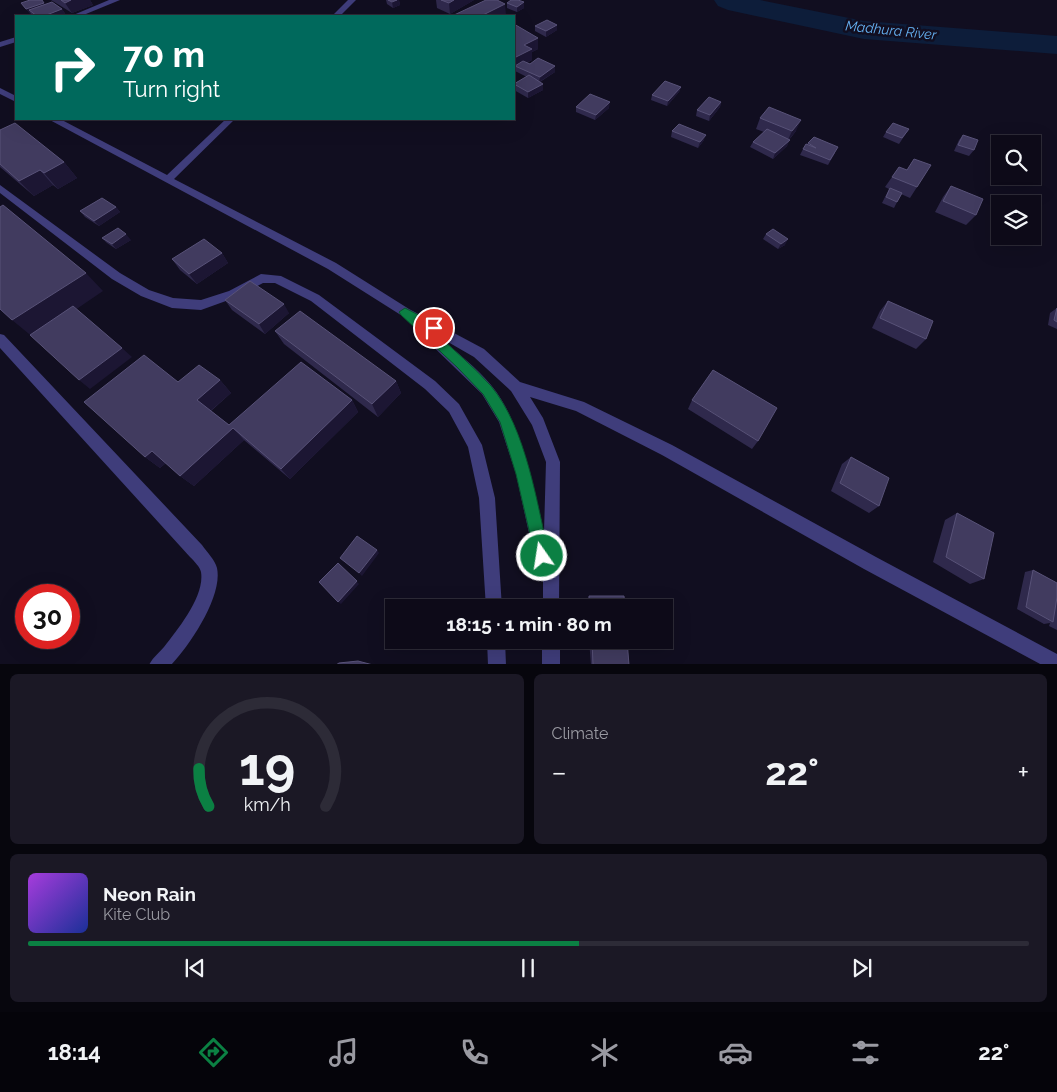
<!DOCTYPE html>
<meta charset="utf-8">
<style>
body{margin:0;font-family:Raleway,sans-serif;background:#1b1825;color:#f1f3f6;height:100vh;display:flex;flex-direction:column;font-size:19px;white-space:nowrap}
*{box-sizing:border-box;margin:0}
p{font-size:16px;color:#9a9aa2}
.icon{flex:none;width:28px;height:28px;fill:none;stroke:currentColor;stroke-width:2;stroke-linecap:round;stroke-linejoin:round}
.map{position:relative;height:664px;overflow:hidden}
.panel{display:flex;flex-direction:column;gap:10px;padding:10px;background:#07060d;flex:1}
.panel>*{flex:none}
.banner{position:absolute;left:15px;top:15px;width:500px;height:105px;border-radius:0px;box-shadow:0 5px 20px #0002,0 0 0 1px #2d2b37;background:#00695c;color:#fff;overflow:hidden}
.controls{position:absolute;left:991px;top:135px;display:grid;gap:10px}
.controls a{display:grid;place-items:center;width:50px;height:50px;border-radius:0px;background:#0d0a18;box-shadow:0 5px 20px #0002,0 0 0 1px #2d2b37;font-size:25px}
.speed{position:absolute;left:15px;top:584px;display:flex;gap:10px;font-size:25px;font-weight:700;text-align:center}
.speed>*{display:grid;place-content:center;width:65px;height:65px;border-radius:50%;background:#0d0a18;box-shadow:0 5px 20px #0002,0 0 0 1px #2d2b37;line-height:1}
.speed .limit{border:8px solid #d22;background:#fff;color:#111}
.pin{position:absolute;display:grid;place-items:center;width:42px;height:42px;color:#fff;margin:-21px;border:2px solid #fff;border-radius:50%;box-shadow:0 1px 5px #0007}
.me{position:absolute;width:55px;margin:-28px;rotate:347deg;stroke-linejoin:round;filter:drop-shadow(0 0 4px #0008)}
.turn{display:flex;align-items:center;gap:18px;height:105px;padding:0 25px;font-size:22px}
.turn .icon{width:65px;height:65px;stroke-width:2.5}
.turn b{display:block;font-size:35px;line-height:42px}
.big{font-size:38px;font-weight:700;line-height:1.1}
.panel .card{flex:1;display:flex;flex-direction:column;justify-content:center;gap:8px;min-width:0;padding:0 18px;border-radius:8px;background:#1b1825}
.panel .dial{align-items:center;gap:0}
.dial svg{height:130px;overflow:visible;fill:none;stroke:#2d2b37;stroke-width:7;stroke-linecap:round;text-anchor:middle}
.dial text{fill:#f1f3f6;stroke:none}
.song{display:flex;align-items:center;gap:15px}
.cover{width:60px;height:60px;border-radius:8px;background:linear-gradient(135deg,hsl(280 70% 55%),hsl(230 70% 35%))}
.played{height:5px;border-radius:2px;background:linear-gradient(90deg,#0b8043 55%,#2d2b37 55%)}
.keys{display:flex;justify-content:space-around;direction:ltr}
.heat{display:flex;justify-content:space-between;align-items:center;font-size:28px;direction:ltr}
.panel .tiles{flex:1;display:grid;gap:10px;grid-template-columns:1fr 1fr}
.card:last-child{grid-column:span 2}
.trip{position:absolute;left:385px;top:599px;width:288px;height:50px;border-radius:0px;background:#0d0a18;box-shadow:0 5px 20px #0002,0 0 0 1px #2d2b37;font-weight:700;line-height:50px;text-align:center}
.tabs{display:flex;height:80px;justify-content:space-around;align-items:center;background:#05040a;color:#9a9aa2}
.tabs .icon{width:35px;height:35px}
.tabs .selected{color:#0b8043}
.tabs b{font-size:22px;color:#f1f3f6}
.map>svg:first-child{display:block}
</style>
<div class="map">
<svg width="1057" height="665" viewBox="0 0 1057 665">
<rect width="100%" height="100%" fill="#110e20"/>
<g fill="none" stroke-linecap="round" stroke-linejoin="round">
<!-- river -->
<path fill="#0d1d3a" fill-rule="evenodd" d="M 714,0 L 760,0 L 864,21 L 1057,36 L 1057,54 L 864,39 L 728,10 L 718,6 Z"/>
<!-- service -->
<path fill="#3f3d7b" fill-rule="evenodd" d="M 109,0 L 120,0 L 81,16 L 71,16 Z
M 16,37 L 16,42 L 0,47 L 0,42 Z
M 0,185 L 120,273 L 149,290 L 173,298 L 201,300 L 229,291 L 261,274 L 281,276 L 319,295 L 435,381 L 459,404 L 482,445 L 495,498 L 502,608 L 486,608 L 479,498 L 468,447 L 449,412 L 425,389 L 311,301 L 275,283 L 263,283 L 237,297 L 201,310 L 172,308 L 141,296 L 112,279 L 0,193 Z
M 0,334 L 4,335 L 202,545 C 207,552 215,560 217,568 C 223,596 190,645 171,665 L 149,665 C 153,657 159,653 164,647 C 178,629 205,596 201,572 C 200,567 194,561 190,557 L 0,348 Z
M 487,640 L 505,640 L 506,665 L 488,665 Z"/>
<!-- minor -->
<path fill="#3f3d7b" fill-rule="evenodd" d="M 348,0 L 356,0 L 340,16 L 332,16 Z
M 0,88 L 16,96 L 16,102 L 0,94 Z
M 48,119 L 60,119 L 167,175 L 226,119 L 235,119 L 174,179 L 336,263 L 409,309 L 484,349 L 520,382 L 584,402 L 672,445 L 876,557 L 1057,654 L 1057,665 L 1042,665 L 864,569 L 662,455 L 576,411 L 530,397 L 543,418 L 560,462 L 559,608 L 543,608 L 543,576 L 534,556 L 516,474 L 499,422 L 482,394 L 416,330 L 415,324 L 328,269 ZM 441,338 L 474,357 L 511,391 L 532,425 L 546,462 L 544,532 C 534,488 521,421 491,385 C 477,368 457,353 441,338 Z
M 542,640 L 560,640 L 560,665 L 542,665 Z"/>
</g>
<!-- wall -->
<path fill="#2f294c" d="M 51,0 L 90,0 L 93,5 L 72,13 Z
M 386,0 L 399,0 L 400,5 L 393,8 L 387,4 Z
M 436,0 L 474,0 L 450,14 L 437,8 Z
M 21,3 L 45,4 L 62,9 L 66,15 L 62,16 L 33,16 L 25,8 Z
M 507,3 L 524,8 L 517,12 L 507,8 Z
M 514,24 L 538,49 L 532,52 L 532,60 L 527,63 L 555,72 L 540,82 L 543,90 L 528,98 L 514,90 L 514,83 L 527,77 L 515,71 Z
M 557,25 L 557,30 L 546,37 L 535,31 L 535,26 Z
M 681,87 L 679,92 L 667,106 L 651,100 L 652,95 Z
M 721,102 L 720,107 L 709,121 L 696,116 L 697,110 Z
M 576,107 L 609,108 L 595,120 L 576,112 Z
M 760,118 L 796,131 L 789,140 L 787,146 L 773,159 L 750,147 L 753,142 L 764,132 L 756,129 Z
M 909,129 L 899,144 L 883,137 L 886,132 Z
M 0,130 L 64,162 L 77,178 L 58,189 L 53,185 L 34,196 L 0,167 Z
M 672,131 L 704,140 L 698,148 L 671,137 Z
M 963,135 L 974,150 L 969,156 L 954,151 L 959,140 Z
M 808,143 L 835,153 L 828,165 L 800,155 L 803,149 Z
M 899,167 L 917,187 L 910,198 L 901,194 L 894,208 L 882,203 L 889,189 L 885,187 Z
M 951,186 L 976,215 L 966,225 L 935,212 L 943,197 Z
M 116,207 L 120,212 L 99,226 L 85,217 L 80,211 Z
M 766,234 L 785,245 L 778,249 L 763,239 Z
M 102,238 L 131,240 L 116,249 L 107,243 Z
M 222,253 L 228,263 L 197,284 L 180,270 L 172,259 Z
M 225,300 L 289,313 L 265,334 L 232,310 Z
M 888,301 L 926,339 L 916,349 L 872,328 L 880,311 Z
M 1057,308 L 1057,329 L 1048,325 L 1050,313 Z
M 275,331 L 396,381 L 401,393 L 378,417 L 284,344 Z
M 220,380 L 231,393 L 211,411 L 229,425 L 352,400 L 358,412 L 290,479 L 244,440 L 194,486 L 180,476 L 166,463 L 160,468 L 145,457 L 178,382 Z
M 692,400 L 758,441 L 752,449 L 688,409 Z
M 851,457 L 879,506 L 869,513 L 831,491 L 842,464 Z
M 957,513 L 984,579 L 970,584 L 933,562 L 945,520 Z
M 1033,570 L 1057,583 L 1057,630 L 1049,626 L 1050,623 L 1044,624 L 1017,609 L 1025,572 Z
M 589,596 L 625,608 L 588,608 L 587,600 Z
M 589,640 L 627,640 L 629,665 L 591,665 Z"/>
<!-- shaded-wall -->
<path fill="#1c1633" d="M 71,0 L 90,0 L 93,5 L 72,13 L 65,3 Z
M 397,0 L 399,0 L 400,5 L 393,8 L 392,2 Z
M 454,0 L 474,0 L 450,14 L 449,3 Z
M 524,2 L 524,8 L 517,12 L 517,7 Z
M 44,3 L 48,8 L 29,10 L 31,14 L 30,14 L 26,9 Z
M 505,4 L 506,15 L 503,16 L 481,16 Z
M 62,9 L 66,15 L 62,16 L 44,16 Z
M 557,25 L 557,30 L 546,37 L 546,31 Z
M 538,38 L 538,49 L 532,52 L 532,60 L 518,67 L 515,66 L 515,68 L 514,69 L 514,58 L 524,45 Z
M 555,66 L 555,72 L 539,82 L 540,77 Z
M 543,84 L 543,90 L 528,98 L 528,92 Z
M 681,87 L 679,92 L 667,106 L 668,101 Z
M 610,102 L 609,108 L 595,120 L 596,115 Z
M 721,102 L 720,107 L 709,121 L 710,115 Z
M 801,120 L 796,131 L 787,142 L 792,131 Z
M 706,135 L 704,140 L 698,148 L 700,142 Z
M 790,140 L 787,146 L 773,159 L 775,153 Z
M 64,162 L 77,178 L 58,189 L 44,173 Z
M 40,170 L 53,185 L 34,196 L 19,181 Z
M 116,207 L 120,212 L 99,226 L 94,221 Z
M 126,234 L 131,240 L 116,249 L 112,244 Z
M 788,239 L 785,245 L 778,249 L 781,244 Z
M 222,253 L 228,263 L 197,284 L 189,274 Z
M 86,273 L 103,291 L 34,338 L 12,320 Z
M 284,304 L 289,313 L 265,334 L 259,324 Z
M 122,348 L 132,357 L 90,389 L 79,380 Z
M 220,380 L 231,393 L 209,412 L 197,400 Z
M 396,381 L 401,393 L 378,417 L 372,404 Z
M 352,400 L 358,412 L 290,479 L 281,469 Z
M 233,428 L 244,440 L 194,486 L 180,476 Z
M 152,451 L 167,462 L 160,468 L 145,457 Z
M 377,550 L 379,553 L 362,576 L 359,573 Z
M 338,563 L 359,584 L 341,604 L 338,602 Z"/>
<!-- building -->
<path fill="#413b5f" stroke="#585278" d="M 30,0 L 42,0 L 44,3 L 26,9 L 21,3 Z
M 61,0 L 71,0 L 65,3 Z
M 388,0 L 397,0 L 392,2 Z
M 441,0 L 454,0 L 449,3 Z
M 486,0 L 497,0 L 505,4 L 481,16 L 452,16 Z
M 511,0 L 518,0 L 524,2 L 517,7 L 507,3 Z
M 52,2 L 62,9 L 44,16 L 37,16 L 29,10 Z
M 547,20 L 557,25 L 546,31 L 535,26 Z
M 514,24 L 538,38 L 524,45 L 532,49 L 514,58 Z
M 538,58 L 555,66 L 540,77 L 515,66 L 523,61 L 530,64 Z
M 529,75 L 543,84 L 528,92 L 514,84 Z
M 665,81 L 681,87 L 668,101 L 652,95 Z
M 590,94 L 610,102 L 596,115 L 576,107 Z
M 709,97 L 721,102 L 710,115 L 697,110 Z
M 769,107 L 801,120 L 792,131 L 760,118 Z
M 15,123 L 64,162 L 44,173 L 40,170 L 19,181 L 0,164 L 0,130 Z
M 893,123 L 909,129 L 902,138 L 886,132 Z
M 679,124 L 706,135 L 700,142 L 672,131 Z
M 767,129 L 790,140 L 775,153 L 753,142 Z
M 963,135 L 978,140 L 974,150 L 958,145 Z
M 814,137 L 838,147 L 830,160 L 803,149 L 806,144 L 816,148 L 808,143 Z
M 914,159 L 931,165 L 917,187 L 892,177 L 899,167 L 907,170 Z
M 951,186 L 983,199 L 976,215 L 943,201 Z
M 890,188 L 902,193 L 897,202 L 886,197 Z
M 102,198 L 116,207 L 94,221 L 80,211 Z
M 3,205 L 86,273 L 12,320 L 0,309 L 0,207 Z
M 118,228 L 126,234 L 112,244 L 102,238 Z
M 773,229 L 788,239 L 781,244 L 766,234 Z
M 204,239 L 222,253 L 189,274 L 172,259 Z
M 250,281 L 284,304 L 259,324 L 225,300 Z
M 888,301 L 933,321 L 926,339 L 880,318 Z
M 73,306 L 122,348 L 79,380 L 30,335 Z
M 1057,308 L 1057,322 L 1054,320 Z
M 300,311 L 396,381 L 372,404 L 275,331 Z
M 144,355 L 178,382 L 199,365 L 220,380 L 197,400 L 229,425 L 301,362 L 352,400 L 281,469 L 233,428 L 180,476 L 152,451 L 145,457 L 84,402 Z
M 713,370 L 777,408 L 758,441 L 692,400 Z
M 851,457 L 889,478 L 879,506 L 840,483 Z
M 957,513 L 994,533 L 984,579 L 946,557 Z
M 357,536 L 377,550 L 359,573 L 340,558 Z
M 338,563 L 357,581 L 338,602 L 319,582 Z
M 1033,570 L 1057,583 L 1057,597 L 1053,622 L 1026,607 Z
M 589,596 L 624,596 L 625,608 L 590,608 Z
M 592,640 L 627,640 L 629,665 L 593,665 Z
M 358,661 L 373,665 L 336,665 L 339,663 Z"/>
<!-- route -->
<path fill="#0b8043" stroke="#07532c" d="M 405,308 L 438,325 L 440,328 L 435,333 C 454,350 474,367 491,386 C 526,428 537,503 549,556 L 547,561 L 542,563 L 537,561 L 535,556 L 516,474 L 500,422 L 483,394 L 457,367 L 401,315 L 399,312 Z"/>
<g text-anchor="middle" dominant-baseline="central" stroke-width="5" stroke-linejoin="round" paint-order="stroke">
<!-- far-water labels -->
<g font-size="14" font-style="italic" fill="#66b2f4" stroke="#110e20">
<text transform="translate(891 30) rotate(6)">Madhura River</text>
</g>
</g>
</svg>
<div class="controls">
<a><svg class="icon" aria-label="search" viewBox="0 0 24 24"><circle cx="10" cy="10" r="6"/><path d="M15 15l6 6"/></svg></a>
<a><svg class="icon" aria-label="layers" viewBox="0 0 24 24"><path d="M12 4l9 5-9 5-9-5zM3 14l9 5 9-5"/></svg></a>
</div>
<div class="speed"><div class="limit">30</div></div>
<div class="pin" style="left:434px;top:328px;background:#d93025"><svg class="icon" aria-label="arrive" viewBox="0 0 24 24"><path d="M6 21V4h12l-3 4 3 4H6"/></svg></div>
<svg class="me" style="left:542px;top:556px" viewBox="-20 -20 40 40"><circle r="17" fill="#0b8043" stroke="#fff" stroke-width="3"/><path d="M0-11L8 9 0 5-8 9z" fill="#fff"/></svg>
<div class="trip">18:15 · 1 min · 80 m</div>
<div class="banner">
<div class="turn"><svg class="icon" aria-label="right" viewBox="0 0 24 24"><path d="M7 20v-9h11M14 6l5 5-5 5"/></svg><div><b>70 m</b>Turn right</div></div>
</div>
</div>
<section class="panel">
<div class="tiles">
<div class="card dial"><svg viewBox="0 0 100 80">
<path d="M14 69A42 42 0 1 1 86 69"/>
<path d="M14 69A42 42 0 0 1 8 46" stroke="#0b8043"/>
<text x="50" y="56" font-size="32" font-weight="700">19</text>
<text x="50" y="72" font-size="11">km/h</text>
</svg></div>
<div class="card"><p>Climate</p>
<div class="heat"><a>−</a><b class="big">22°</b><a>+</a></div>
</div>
<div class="card">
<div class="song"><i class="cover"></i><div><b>Neon Rain</b><p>Kite Club</p></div></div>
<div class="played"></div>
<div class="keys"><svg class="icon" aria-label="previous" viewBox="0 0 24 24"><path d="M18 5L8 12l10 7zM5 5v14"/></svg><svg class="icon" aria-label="pause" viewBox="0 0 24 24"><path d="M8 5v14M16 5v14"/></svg><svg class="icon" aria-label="next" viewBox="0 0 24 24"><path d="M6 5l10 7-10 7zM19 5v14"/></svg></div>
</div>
</div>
</section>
<nav class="tabs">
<b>18:14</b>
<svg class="icon selected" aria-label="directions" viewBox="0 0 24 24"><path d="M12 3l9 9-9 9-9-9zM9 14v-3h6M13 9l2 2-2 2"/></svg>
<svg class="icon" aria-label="music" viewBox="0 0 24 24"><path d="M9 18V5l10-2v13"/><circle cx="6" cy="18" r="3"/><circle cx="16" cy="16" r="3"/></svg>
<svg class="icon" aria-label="phone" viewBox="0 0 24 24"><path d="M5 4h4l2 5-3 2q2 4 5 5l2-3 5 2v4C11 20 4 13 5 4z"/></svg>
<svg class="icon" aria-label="climate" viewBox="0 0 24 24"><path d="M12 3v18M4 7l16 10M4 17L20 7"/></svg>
<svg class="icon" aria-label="car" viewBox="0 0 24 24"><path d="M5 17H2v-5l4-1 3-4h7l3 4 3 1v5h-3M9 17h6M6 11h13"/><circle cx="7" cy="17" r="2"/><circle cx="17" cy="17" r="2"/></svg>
<svg class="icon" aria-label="filters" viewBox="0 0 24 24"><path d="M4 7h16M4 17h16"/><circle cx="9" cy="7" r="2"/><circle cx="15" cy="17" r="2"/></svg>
<b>22°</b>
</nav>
